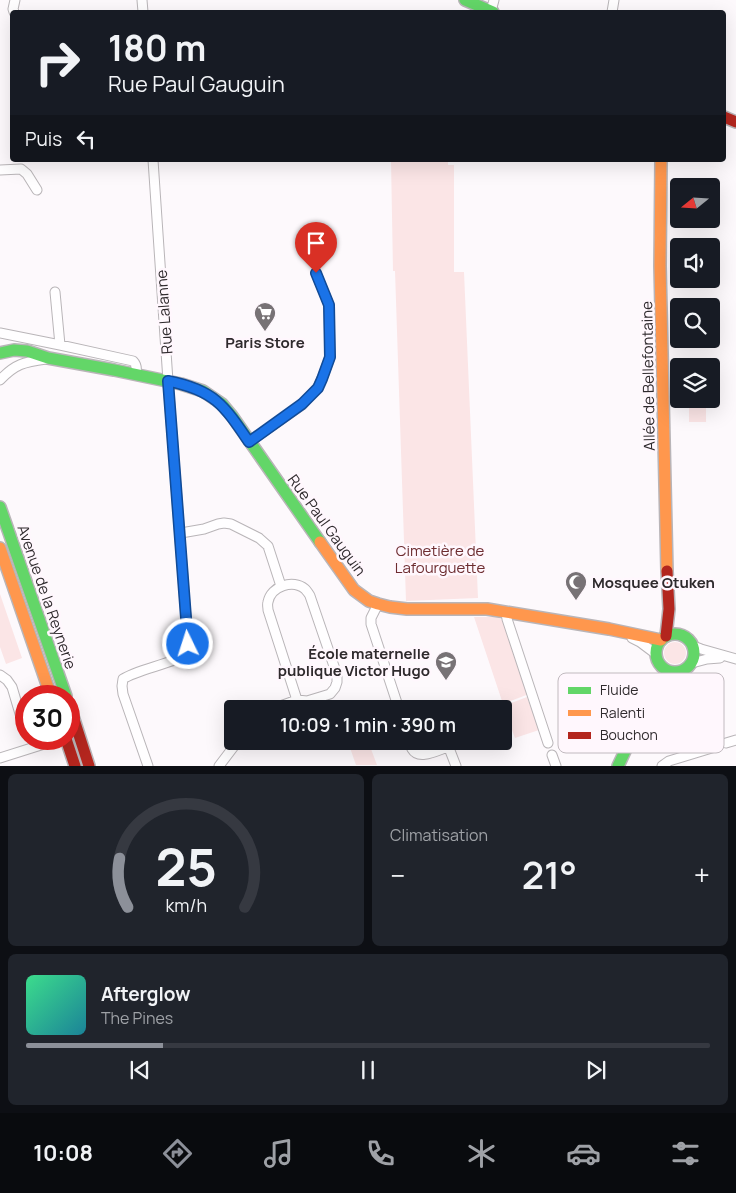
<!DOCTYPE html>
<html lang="fr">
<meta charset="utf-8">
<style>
body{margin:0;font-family:Manrope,sans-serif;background:#20242c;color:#f1f3f6;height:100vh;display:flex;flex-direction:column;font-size:19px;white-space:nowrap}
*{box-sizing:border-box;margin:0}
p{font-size:16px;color:#9ea1a6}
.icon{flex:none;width:28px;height:28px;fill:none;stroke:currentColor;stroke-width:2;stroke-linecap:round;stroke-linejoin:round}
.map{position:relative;height:766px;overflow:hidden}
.details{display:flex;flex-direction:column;gap:8px;padding:8px;background:#0d0f14;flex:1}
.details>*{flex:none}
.hud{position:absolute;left:10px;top:10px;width:716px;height:152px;border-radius:5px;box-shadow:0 5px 20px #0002;background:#171b24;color:#f1f3f6;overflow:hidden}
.needle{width:32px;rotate:252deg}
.fabs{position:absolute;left:670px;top:178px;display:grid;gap:10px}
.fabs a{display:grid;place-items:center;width:50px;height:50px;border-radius:5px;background:#171b24;box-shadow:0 5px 20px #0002;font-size:25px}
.speed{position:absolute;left:15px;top:685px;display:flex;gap:10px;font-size:25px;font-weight:700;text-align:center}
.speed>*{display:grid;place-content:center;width:65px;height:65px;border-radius:50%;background:#171b24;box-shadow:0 5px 20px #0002;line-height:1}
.speed .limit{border:8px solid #d22;background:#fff;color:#111}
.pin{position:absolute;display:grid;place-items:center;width:42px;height:42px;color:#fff;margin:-51px -21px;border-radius:50% 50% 50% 0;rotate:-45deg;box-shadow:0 0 5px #0007}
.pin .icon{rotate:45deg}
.me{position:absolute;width:55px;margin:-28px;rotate:356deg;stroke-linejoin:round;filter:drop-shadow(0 0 4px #0008)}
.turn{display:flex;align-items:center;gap:18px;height:105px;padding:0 15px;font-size:22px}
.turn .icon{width:65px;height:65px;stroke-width:2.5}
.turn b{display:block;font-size:35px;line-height:42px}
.then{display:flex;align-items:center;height:48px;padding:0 15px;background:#0003;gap:10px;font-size:19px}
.big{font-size:38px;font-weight:600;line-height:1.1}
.details .card{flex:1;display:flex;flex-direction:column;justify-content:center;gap:8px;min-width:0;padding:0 18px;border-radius:8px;background:#20242c}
.details .dial{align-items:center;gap:0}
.dial svg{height:130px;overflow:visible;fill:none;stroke:#363941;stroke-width:7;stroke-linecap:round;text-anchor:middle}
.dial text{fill:#f1f3f6;stroke:none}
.song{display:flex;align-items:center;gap:15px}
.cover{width:60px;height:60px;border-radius:8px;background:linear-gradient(135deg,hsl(150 70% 55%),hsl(190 70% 35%))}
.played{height:5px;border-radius:2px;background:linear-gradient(90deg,#8c9099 20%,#363941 20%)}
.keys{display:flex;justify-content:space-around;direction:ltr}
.heat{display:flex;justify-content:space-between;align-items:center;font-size:28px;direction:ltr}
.details .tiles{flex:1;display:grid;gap:8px;grid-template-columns:1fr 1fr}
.card:last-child{grid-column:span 2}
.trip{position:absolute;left:224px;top:700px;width:288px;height:50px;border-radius:5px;background:#171b24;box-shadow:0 5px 20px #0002;font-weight:600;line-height:50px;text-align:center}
.dock{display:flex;height:80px;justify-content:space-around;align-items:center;background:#090b0e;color:#9ea1a6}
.dock .icon{width:35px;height:35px}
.dock .selected{color:#8c9099}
.dock b{font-size:22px;color:#f1f3f6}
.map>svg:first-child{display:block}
</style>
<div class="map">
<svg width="736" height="766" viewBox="0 0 736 766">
<rect width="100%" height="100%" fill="#fdf9fc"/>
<!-- green -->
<path fill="#fbe5e6" d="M 391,160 L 448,160 L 448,165 L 454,165 L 454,272 L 464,272 L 478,598 L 406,601 L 395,271 L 393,271 Z
M 689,403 L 706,403 L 706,422 L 689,422 Z
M 0,594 L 22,658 L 6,664 L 0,647 Z
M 474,617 L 498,617 L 504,622 L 529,694 L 503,704 Z
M664 653a11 11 0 1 1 22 0a11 11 0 1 1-22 0Z
M 527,697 L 539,730 L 515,738 L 503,706 Z
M 351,741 L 368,741 L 377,765 L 356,765 L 348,742 Z"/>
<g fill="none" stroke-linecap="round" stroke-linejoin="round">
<!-- street casing -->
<g stroke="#b9b5b8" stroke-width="11">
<path id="street" d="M 142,0 L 143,12
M 491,11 L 494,0
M 14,12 L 13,9 L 15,0
M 612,12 L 614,0
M 0,170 L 21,169 L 27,174 L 37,190
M 55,292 L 60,345
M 0,333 L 60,345 L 133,361 C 137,365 137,369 136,374
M 0,380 C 15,364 24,362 46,359
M 249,442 L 302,405 L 318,387 L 322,379 L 330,357 L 329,305 L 316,273
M 181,533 L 204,529 L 218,524 L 224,523 L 231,524 L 259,538 L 268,546 L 281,586
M 378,604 L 371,618 L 371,624 L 398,706
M 506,612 L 507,619 L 548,743
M 632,638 L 640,642 L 656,654
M 693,646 L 701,649 L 736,659
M 692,663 L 707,659 L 720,658
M 0,675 L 7,680 L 12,687 L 26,734
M 272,709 L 297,700 L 307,701 L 330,694 L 335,688 L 337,682 L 337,675 L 310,596 C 310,595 306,590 305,589 C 293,579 271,586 268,602 C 267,605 268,607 268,610 L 297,700
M 409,741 C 410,744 411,747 412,749 C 419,761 438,750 448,747
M 447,743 L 456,766
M 726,743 L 736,740
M 552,755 L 556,766
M 0,758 L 60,739
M 148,766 L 123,694 L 122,686 L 123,679 C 137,669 181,662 187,652 C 188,650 188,647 188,644 L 168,381 L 153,160
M 219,766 L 238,741
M 662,766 L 669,761 L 715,747"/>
</g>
<!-- fast casing -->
<g stroke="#b9b5b8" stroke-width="14">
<path id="fast" d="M 465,0 L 493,12
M 0,353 L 14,350 L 27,351 L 48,358 L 114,370 L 181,384 L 203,391 L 222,404 L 232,416 L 320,542
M 0,507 L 66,696
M656 653a19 19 0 1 1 38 0a19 19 0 1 1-38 0Z
M 618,766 C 634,733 648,697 676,672"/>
</g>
<!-- slow casing -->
<g stroke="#b9b5b8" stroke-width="14">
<path id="slow" d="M 661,160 L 660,266 L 667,571
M 320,542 L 354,590 L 369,601 L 378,604 L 390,607 L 407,609 L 487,609 L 609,629 L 661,640
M 0,548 L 51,696"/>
</g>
<!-- jam casing -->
<g stroke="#b9b5b8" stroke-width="14">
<path id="jam" d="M 724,117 L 736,122
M 666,636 L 669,609 L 667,571
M 69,704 L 89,766
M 66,739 L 75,766"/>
</g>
<!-- street -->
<use href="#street" stroke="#fffeff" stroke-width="9"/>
<!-- fast -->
<use href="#fast" stroke="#63d668" stroke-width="11"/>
<!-- slow -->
<use href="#slow" stroke="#ff974d" stroke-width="11"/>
<!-- jam -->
<use href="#jam" stroke="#b3261e" stroke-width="11"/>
</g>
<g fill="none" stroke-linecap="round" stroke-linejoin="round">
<!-- route casing -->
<g stroke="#114b97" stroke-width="12">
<path id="route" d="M 188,644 L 168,381 C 214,390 224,405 249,442 L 302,404 L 318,388 L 322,379 L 330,357 L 329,305 L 316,273"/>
</g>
<!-- route -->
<use href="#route" stroke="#1a73e8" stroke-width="9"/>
</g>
<!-- icons -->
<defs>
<g id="supermarket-pin" transform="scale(1.125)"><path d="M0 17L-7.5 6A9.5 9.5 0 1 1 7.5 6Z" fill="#777275" stroke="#fff7fd"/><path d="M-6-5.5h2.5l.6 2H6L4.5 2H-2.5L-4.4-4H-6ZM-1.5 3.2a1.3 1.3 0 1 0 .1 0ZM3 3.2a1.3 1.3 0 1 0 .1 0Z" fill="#fff"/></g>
<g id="mosque-pin" transform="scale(1.125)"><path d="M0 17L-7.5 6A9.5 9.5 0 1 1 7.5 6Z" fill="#777275" stroke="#fff7fd"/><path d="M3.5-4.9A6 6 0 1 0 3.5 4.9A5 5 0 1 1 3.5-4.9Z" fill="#fff"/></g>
<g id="school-pin" transform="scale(1.125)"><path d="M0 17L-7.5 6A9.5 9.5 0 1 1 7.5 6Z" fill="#777275" stroke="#fff7fd"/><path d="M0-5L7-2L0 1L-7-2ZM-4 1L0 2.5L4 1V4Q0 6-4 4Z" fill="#fff"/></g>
</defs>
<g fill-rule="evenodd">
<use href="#supermarket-pin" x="265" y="313"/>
<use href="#mosque-pin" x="576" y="582"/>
<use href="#school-pin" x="446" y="662"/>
</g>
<g text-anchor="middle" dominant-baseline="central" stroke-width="5" stroke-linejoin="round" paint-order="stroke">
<!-- street labels -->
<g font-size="15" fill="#2f2a2d" stroke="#fff7fd">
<text transform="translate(164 312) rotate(-94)">Rue Lalanne</text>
<text transform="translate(648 376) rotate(-91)">Allée de Bellefontaine</text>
<text transform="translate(327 525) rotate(54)">Rue Paul Gauguin</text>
<text transform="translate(47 597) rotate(71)">Avenue de la Reynerie</text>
</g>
<!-- poi labels -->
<g font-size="15" font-weight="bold" fill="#2f2a2d" stroke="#fff7fd">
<text x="265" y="342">Paris Store</text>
<text x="592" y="582" text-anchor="start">Mosquee Otuken</text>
<text x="430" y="653" text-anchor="end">École maternelle<tspan x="430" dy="17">publique Victor Hugo</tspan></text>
</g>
<!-- park labels -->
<g font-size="15" fill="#6d2d30" stroke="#fff7fd">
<text x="440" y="550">Cimetière de<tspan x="440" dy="17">Lafourguette</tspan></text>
</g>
</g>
<!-- legend -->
<rect x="558" y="673" width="166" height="80" rx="8" fill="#fff7fd" stroke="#c1babf" stroke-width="1"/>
<rect x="568" y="687" width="23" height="7" fill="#63d668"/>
<rect x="568" y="710" width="23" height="6" fill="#ff974d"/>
<rect x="568" y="732" width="23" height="7" fill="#b3261e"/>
<g font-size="14" fill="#2f2a2d">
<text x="600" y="695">Fluide</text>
<text x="600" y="718">Ralenti</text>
<text x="600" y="740">Bouchon</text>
</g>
</svg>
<div class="fabs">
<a><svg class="needle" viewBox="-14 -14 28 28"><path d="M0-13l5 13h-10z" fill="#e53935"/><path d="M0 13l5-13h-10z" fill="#9ea1a6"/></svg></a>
<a><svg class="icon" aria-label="sound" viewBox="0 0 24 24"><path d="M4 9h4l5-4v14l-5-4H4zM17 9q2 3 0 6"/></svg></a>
<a><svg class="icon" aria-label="search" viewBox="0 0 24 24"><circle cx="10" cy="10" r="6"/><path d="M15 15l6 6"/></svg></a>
<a><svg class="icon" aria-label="layers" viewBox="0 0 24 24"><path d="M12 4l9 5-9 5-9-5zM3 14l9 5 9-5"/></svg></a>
</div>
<div class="speed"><div class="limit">30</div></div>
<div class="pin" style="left:316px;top:273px;background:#d93025"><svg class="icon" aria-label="arrive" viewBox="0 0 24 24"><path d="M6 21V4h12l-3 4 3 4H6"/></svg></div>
<svg class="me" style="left:188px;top:644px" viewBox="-20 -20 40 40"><circle r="17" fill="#1a73e8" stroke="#fff" stroke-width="3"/><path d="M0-11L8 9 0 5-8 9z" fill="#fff"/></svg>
<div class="trip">10:09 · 1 min · 390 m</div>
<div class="hud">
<div class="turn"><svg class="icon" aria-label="right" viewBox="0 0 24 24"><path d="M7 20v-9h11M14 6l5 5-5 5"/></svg><div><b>180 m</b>Rue Paul Gauguin</div></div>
<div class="then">Puis<svg class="icon" aria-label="left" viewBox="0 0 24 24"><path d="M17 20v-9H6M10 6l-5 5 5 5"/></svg></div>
</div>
</div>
<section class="details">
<div class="tiles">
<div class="card dial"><svg viewBox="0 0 100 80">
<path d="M14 69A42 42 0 1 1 86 69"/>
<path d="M14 69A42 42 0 0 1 9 39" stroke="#8c9099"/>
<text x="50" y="56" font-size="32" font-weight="700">25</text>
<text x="50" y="72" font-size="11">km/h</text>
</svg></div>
<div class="card"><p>Climatisation</p>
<div class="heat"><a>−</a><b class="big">21°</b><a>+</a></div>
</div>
<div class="card">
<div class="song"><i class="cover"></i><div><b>Afterglow</b><p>The Pines</p></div></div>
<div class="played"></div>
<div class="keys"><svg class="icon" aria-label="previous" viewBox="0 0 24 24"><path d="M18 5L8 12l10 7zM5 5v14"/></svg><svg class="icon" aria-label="pause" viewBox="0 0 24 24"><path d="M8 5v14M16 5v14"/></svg><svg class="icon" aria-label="next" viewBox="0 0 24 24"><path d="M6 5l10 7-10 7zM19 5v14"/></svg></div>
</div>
</div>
</section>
<nav class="dock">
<b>10:08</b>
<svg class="icon selected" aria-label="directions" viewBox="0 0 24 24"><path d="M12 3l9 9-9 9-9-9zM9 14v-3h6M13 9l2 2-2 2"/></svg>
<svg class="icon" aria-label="music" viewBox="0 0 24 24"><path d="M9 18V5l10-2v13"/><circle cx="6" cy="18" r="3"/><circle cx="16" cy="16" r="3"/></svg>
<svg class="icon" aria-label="phone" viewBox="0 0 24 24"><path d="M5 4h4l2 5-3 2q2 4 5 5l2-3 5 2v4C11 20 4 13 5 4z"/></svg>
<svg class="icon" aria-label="climate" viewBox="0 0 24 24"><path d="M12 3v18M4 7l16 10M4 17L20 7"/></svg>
<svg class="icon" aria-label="car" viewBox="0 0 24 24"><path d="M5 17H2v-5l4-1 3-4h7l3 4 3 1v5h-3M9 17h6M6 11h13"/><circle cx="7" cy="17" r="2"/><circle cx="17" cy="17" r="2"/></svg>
<svg class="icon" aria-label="filters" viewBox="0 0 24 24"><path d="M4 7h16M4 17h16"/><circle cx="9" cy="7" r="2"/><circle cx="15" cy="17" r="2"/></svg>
</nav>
